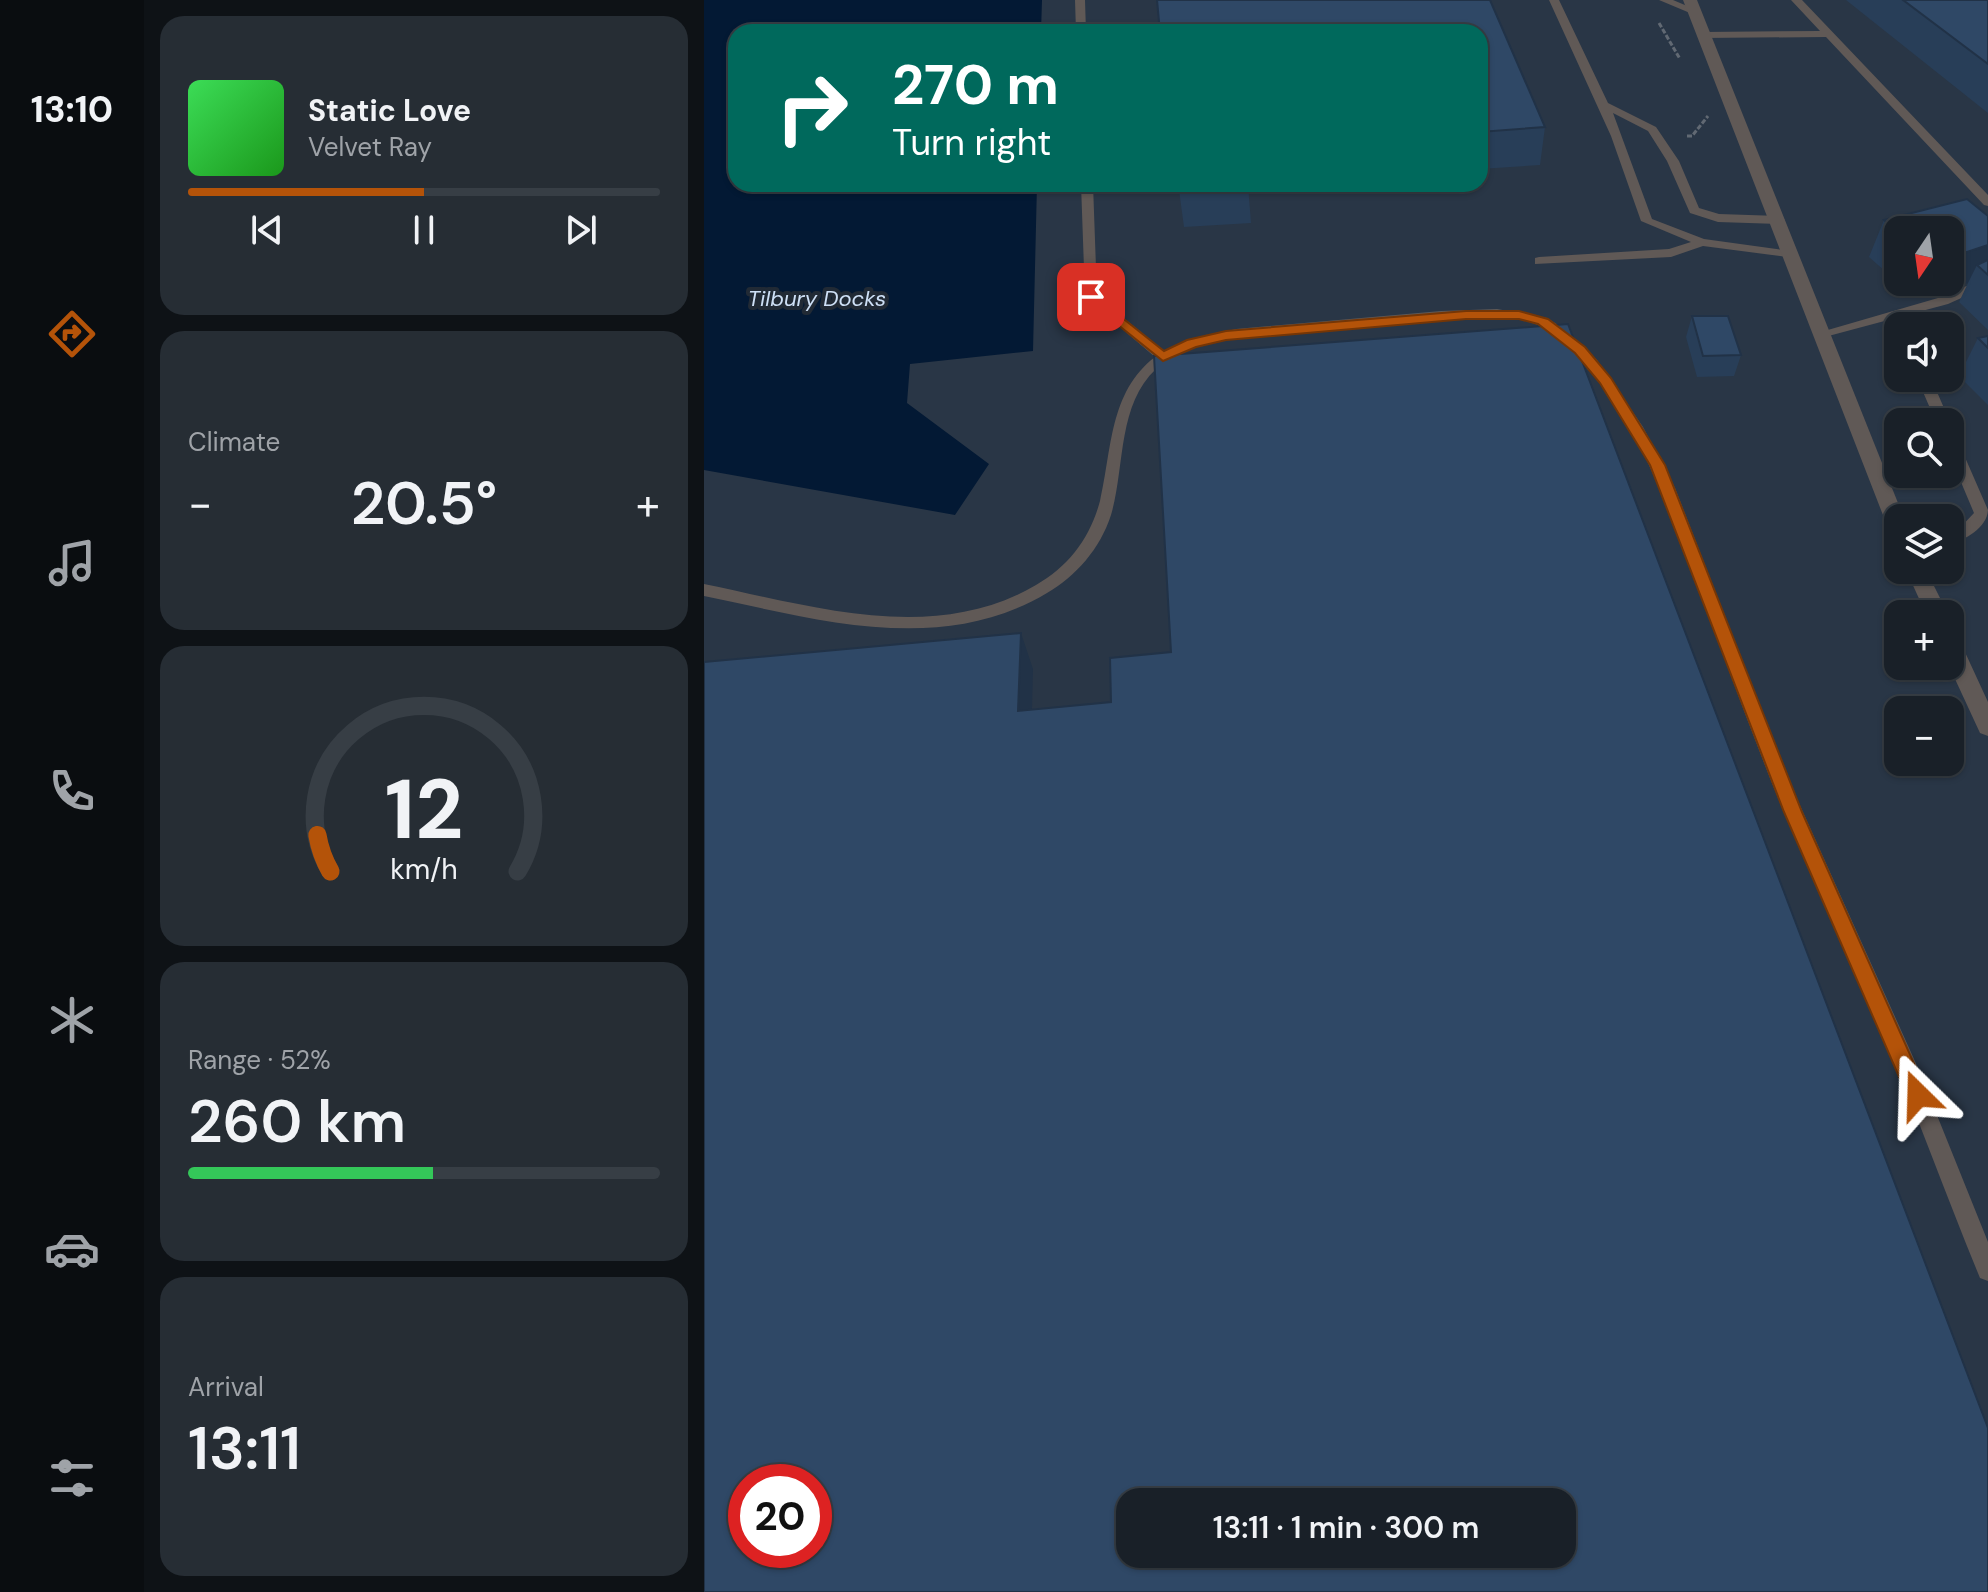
<!DOCTYPE html>
<meta charset="utf-8">
<style>
body{margin:0;font-family:"DM Sans",sans-serif;background:#262d34;color:#f1f3f6;height:100vh;display:flex;flex-direction:column;font-size:30px;white-space:nowrap}
*{box-sizing:border-box;margin:0}
p{font-size:26px;color:#9fa3a8}
.icon{flex:none;width:44px;height:44px;fill:none;stroke:currentColor;stroke-width:2;stroke-linecap:round;stroke-linejoin:round}
.map{position:relative;flex:1;overflow:hidden}
.sheet{display:flex;flex-direction:column;gap:16px;padding:16px;background:#0e1216;width:560px}
.sheet>*{flex:none}
.top-card{position:absolute;left:24px;top:24px;width:760px;height:168px;border-radius:24px;box-shadow:0 2px 6px #0004,0 0 0 2px #373e45;background:#00695c;color:#fff;overflow:hidden}
.needle{width:52px;rotate:193deg}
.fabs{position:absolute;left:1180px;top:216px;display:grid;gap:16px}
.fabs a{display:grid;place-items:center;width:80px;height:80px;border-radius:16px;background:#192028;box-shadow:0 2px 6px #0004,0 0 0 2px #373e45;font-size:40px}
.speed{position:absolute;left:24px;top:1464px;display:flex;gap:16px;font-size:40px;font-weight:700;text-align:center}
.speed>*{display:grid;place-content:center;width:104px;height:104px;border-radius:50%;background:#192028;box-shadow:0 2px 6px #0004,0 0 0 2px #373e45;line-height:1}
.speed .limit{border:12px solid #d22;background:#fff;color:#111}
.pin{position:absolute;display:grid;place-items:center;width:68px;height:68px;color:#fff;margin:-34px;border-radius:16px;box-shadow:0 4px 12px #0006}
.me{position:absolute;width:88px;margin:-44px;rotate:338deg;stroke-linejoin:round;filter:drop-shadow(0 0 6px #0008)}
.turn{display:flex;align-items:center;gap:28px;height:168px;padding:0 32px;font-size:36px}
.turn .icon{width:104px;height:104px;stroke-width:2.5}
.turn b{display:block;font-size:56px;line-height:68px}
.big{font-size:60px;font-weight:600;line-height:1.1}
.sheet .tile{flex:1;display:flex;flex-direction:column;justify-content:center;gap:12px;min-width:0;padding:0 28px;border-radius:24px;background:#262d34}
.sheet .dial{align-items:center;gap:0}
.dial svg{height:208px;overflow:visible;fill:none;stroke:#373e45;stroke-width:7;stroke-linecap:round;text-anchor:middle}
.dial text{fill:#f1f3f6;stroke:none}
.song{display:flex;align-items:center;gap:24px}
.cover{width:96px;height:96px;border-radius:12px;background:linear-gradient(135deg,hsl(130 70% 55%),hsl(120 70% 35%))}
.played{height:8px;border-radius:4px;background:linear-gradient(90deg,#b45309 50%,#373e45 50%)}
.keys{display:flex;justify-content:space-around;direction:ltr}
.heat{display:flex;justify-content:space-between;align-items:center;font-size:44px;direction:ltr}
.charge{height:12px;border-radius:6px;background:linear-gradient(90deg,#34c759 52%,#373e45 0)}
.trip{position:absolute;left:412px;top:1488px;width:460px;height:80px;border-radius:24px;background:#192028;box-shadow:0 2px 6px #0004,0 0 0 2px #373e45;font-weight:600;line-height:80px;text-align:center}
main{display:flex;flex:1;min-height:0}
.tab-bar{display:flex;flex-direction:column;width:144px;justify-content:space-around;align-items:center;background:#0a0d10;color:#9fa3a8}
.tab-bar .icon{width:56px;height:56px}
.tab-bar .on{color:#b45309}
.tab-bar b{font-size:36px;color:#f1f3f6}
.map>svg:first-child{display:block}
</style>
<main>
<nav class="tab-bar">
<b>13:10</b>
<svg class="icon on" aria-label="directions" viewBox="0 0 24 24"><path d="M12 3l9 9-9 9-9-9zM9 14v-3h6M13 9l2 2-2 2"/></svg>
<svg class="icon" aria-label="music" viewBox="0 0 24 24"><path d="M9 18V5l10-2v13"/><circle cx="6" cy="18" r="3"/><circle cx="16" cy="16" r="3"/></svg>
<svg class="icon" aria-label="phone" viewBox="0 0 24 24"><path d="M5 4h4l2 5-3 2q2 4 5 5l2-3 5 2v4C11 20 4 13 5 4z"/></svg>
<svg class="icon" aria-label="climate" viewBox="0 0 24 24"><path d="M12 3v18M4 7l16 10M4 17L20 7"/></svg>
<svg class="icon" aria-label="car" viewBox="0 0 24 24"><path d="M5 17H2v-5l4-1 3-4h7l3 4 3 1v5h-3M9 17h6M6 11h13"/><circle cx="7" cy="17" r="2"/><circle cx="17" cy="17" r="2"/></svg>
<svg class="icon" aria-label="filters" viewBox="0 0 24 24"><path d="M4 7h16M4 17h16"/><circle cx="9" cy="7" r="2"/><circle cx="15" cy="17" r="2"/></svg>
</nav>
<section class="sheet">
<div class="tile">
<div class="song"><i class="cover"></i><div><b>Static Love</b><p>Velvet Ray</p></div></div>
<div class="played"></div>
<div class="keys"><svg class="icon" aria-label="previous" viewBox="0 0 24 24"><path d="M18 5L8 12l10 7zM5 5v14"/></svg><svg class="icon" aria-label="pause" viewBox="0 0 24 24"><path d="M8 5v14M16 5v14"/></svg><svg class="icon" aria-label="next" viewBox="0 0 24 24"><path d="M6 5l10 7-10 7zM19 5v14"/></svg></div>
</div>
<div class="tile"><p>Climate</p>
<div class="heat"><a>−</a><b class="big">20.5°</b><a>+</a></div>
</div>
<div class="tile dial"><svg viewBox="0 0 100 80">
<path d="M14 69A42 42 0 1 1 86 69"/>
<path d="M14 69A42 42 0 0 1 9 55" stroke="#b45309"/>
<text x="50" y="56" font-size="32" font-weight="700">12</text>
<text x="50" y="72" font-size="11">km/h</text>
</svg></div>
<div class="tile"><p>Range · 52%</p><b class="big">260 km</b><div class="charge"></div></div>
<div class="tile"><p>Arrival</p><b class="big">13:11</b></div>
</section>
<div class="map">
<svg width="1284" height="1592" viewBox="0 0 1284 1592">
<rect width="100%" height="100%" fill="#212a35"/>
<!-- built -->
<path fill="#293646" fill-rule="evenodd" d="M 0,0 L 1284,0 L 1284,1592 L 0,1592 ZM 32,32 L 776,32 L 776,184 L 32,184 ZM 1194,230 L 1246,230 L 1246,282 L 1194,282 ZM 1194,326 L 1246,326 L 1246,378 L 1194,378 ZM 1194,422 L 1246,422 L 1246,474 L 1194,474 ZM 1194,518 L 1246,518 L 1246,570 L 1194,570 ZM 1194,614 L 1246,614 L 1246,666 L 1194,666 ZM 1194,710 L 1246,710 L 1246,762 L 1194,762 ZM 42,1482 L 110,1482 L 110,1550 L 42,1550 ZM 426,1502 L 858,1502 L 858,1554 L 426,1554 Z"/>
<!-- water -->
<path fill="#031934" d="M 0,0 L 338,0 L 337,32 L 32,32 L 32,184 L 333,184 L 329,351 L 206,364 L 203,403 L 285,464 L 251,515 L 0,470 Z"/>
<g fill="none" stroke-linecap="round" stroke-linejoin="round">
<!-- path -->
<path stroke="#616973" stroke-width="3" stroke-dasharray="5 2" stroke-linecap="butt" d="M 955,23 L 976,59
M 983,136 L 988,136 L 1004,116"/>
<!-- lane -->
<path fill="#605956" fill-rule="evenodd" d="M 371,0 L 381,0 L 382,32 L 372,32 Z
M 845,0 L 855,0 L 904,103 L 952,127 L 975,161 L 995,208 L 1015,214 L 1075,216 L 1081,220 L 1075,224 L 1014,222 L 986,213 L 963,161 L 944,131 L 909,113 L 948,219 L 1000,239 L 1087,251 L 1091,252 L 1091,258 L 999,246 L 967,257 L 831,264 L 831,258 L 835,257 L 965,249 L 987,242 L 937,221 L 907,136 Z
M 955,0 L 969,0 L 995,11 L 986,13 Z
M 1087,0 L 1098,0 L 1284,195 L 1284,206 L 1280,205 L 1122,37 L 999,38 L 994,35 L 999,32 L 1116,31 Z
M 377,184 L 389,184 L 393,296 L 460,351 L 478,342 L 532,329 L 737,311 L 793,309 L 843,318 L 859,328 L 893,360 L 939,427 L 971,488 L 1085,781 L 1214,1068 L 1284,1242 L 1284,1281 L 1276,1278 C 1243,1198 1214,1117 1180,1037 C 1147,961 1111,887 1079,810 C 1047,733 1020,655 990,578 C 959,498 921,379 845,331 C 798,300 687,325 631,330 C 573,335 498,327 452,369 C 413,405 421,468 407,515 C 396,549 372,576 343,593 C 236,657 113,619 0,596 L 0,584 C 108,606 230,645 332,585 C 365,566 386,538 396,501 C 408,450 405,392 451,357 L 381,297 Z
M 1284,277 L 1284,286 L 1244,304 L 1117,338 L 1110,334 L 1234,298 Z
M 1213,378 L 1227,378 L 1246,422 L 1232,422 Z
M 1246,434 L 1253,439 L 1284,510 C 1283,528 1261,540 1246,544 L 1246,533 L 1253,531 L 1270,513 L 1246,456 Z"/>
<!-- street -->
<path fill="#605956" fill-rule="evenodd" d="M 979,0 L 993,0 L 1200,518 L 1194,518 L 1194,535 L 1187,533 L 1184,528 Z
M 1202,570 L 1222,570 L 1244,614 L 1222,614 Z
M 1246,635 L 1254,637 L 1284,702 L 1284,736 L 1276,733 L 1245,666 Z"/>
</g>
<!-- wall -->
<path fill="#283e58" d="M 1142,0 L 1284,0 L 1284,113 Z
M 776,32 L 841,127 L 836,165 L 776,169 Z
M 471,184 L 564,184 L 544,185 L 547,223 L 480,227 L 475,190 L 472,190 Z
M 1284,216 L 1284,330 L 1255,302 L 1264,283 L 1243,291 L 1233,282 L 1246,282 L 1246,230 L 1194,230 L 1194,282 L 1217,282 L 1199,287 L 1165,257 L 1180,220 Z
M 988,316 L 1037,355 L 1030,376 L 993,377 L 982,337 Z
M 1284,336 L 1284,405 L 1255,376 L 1274,338 Z"/>
<!-- shaded-wall -->
<path fill="#213247" d="M 1284,245 L 1284,275 L 1273,265 L 1264,283 L 1243,291 L 1260,253 Z
M 1201,282 L 1217,282 L 1199,287 Z
M 317,633 L 329,669 L 327,746 L 314,711 Z"/>
<!-- building -->
<path fill="#2f4866" stroke="#213247" stroke-width="2" fill-rule="evenodd" d="M 453,0 L 786,0 L 841,127 L 776,132 L 776,32 L 456,32 Z
M 1199,0 L 1284,0 L 1284,64 Z
M 475,184 L 544,184 L 544,185 L 475,189 Z
M 1263,199 L 1284,216 L 1284,245 L 1260,253 L 1246,241 L 1246,230 L 1194,230 L 1194,232 L 1180,220 Z
M 1284,260 L 1284,275 L 1273,265 Z
M 988,316 L 1024,316 L 1037,355 L 999,356 Z
M 864,324 L 1284,1428 L 1284,1592 L 0,1592 L 0,662 L 317,633 L 314,711 L 407,702 L 406,658 L 467,652 L 450,356 ZM 42,1482 L 110,1482 L 110,1550 L 42,1550 ZM 426,1502 L 858,1502 L 858,1554 L 426,1554 Z
M 1284,336 L 1284,348 L 1274,338 Z"/>
<!-- route -->
<path fill="#b45309" stroke="#753606" stroke-width="2" d="M 387,293 L 460,351 L 483,340 L 522,331 L 762,311 L 815,311 L 844,319 L 881,347 L 907,378 L 961,465 L 1098,812 L 1224,1095 L 1221,1102 L 1214,1106 L 1206,1102 L 1080,812 L 946,465 L 896,383 L 871,353 L 834,324 L 815,319 L 762,319 L 522,340 L 492,347 L 459,361 L 383,300 L 381,297 Z"/>
<g text-anchor="middle" dominant-baseline="central" stroke-width="8" stroke-linejoin="round" paint-order="stroke">
<!-- far-water labels -->
<g font-size="22" font-style="italic" fill="#cee0f6" stroke="#212a35">
<text x="113" y="298">Tilbury Docks</text>
</g>
</g>
</svg>
<div class="fabs">
<a><svg class="needle" viewBox="-14 -14 28 28"><path d="M0-13l5 13h-10z" fill="#e53935"/><path d="M0 13l5-13h-10z" fill="#9fa3a8"/></svg></a>
<a><svg class="icon" aria-label="sound" viewBox="0 0 24 24"><path d="M4 9h4l5-4v14l-5-4H4zM17 9q2 3 0 6"/></svg></a>
<a><svg class="icon" aria-label="search" viewBox="0 0 24 24"><circle cx="10" cy="10" r="6"/><path d="M15 15l6 6"/></svg></a>
<a><svg class="icon" aria-label="layers" viewBox="0 0 24 24"><path d="M12 4l9 5-9 5-9-5zM3 14l9 5 9-5"/></svg></a>
<a>+</a>
<a>−</a>
</div>
<div class="speed"><div class="limit">20</div></div>
<div class="pin" style="left:387px;top:297px;background:#d93025"><svg class="icon" aria-label="arrive" viewBox="0 0 24 24"><path d="M6 21V4h12l-3 4 3 4H6"/></svg></div>
<svg class="me" style="left:1214px;top:1095px" viewBox="-20 -20 40 40"><path d="M0-17L14 15 0 8-14 15z" fill="#b45309" stroke="#fff" stroke-width="4"/></svg>
<div class="trip">13:11 · 1 min · 300 m</div>
<div class="top-card">
<div class="turn"><svg class="icon" aria-label="right" viewBox="0 0 24 24"><path d="M7 20v-9h11M14 6l5 5-5 5"/></svg><div><b>270 m</b>Turn right</div></div>
</div>
</div>
</main>
